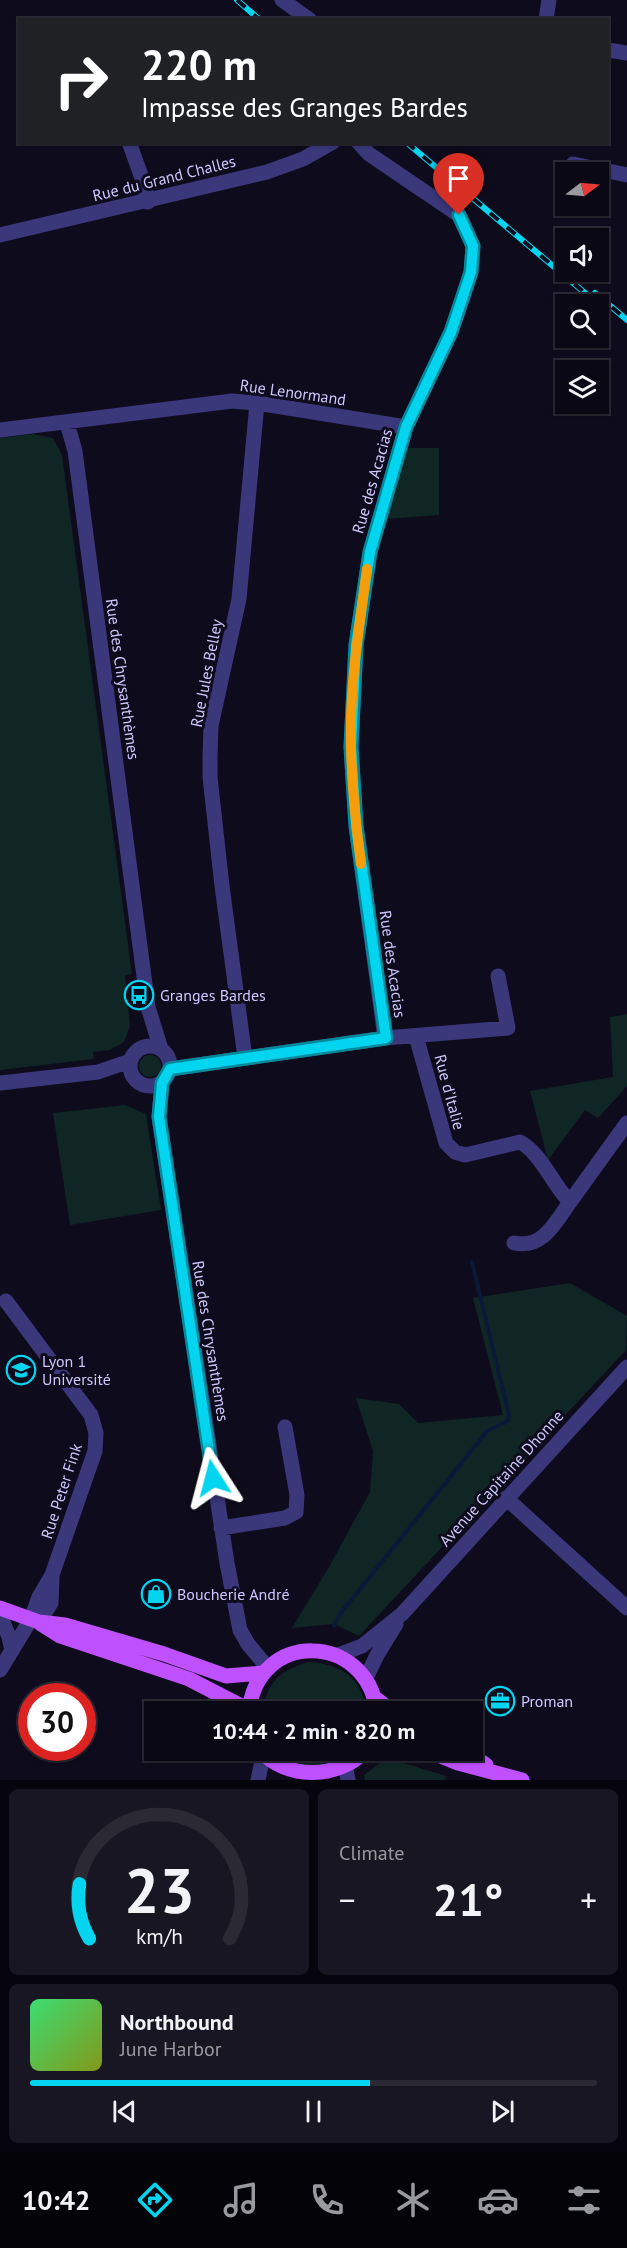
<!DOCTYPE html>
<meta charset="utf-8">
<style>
body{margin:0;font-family:"PT Sans",sans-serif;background:#181622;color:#f1f3f6;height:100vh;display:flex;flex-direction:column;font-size:22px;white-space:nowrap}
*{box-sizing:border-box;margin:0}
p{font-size:20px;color:#999aa0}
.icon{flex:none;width:33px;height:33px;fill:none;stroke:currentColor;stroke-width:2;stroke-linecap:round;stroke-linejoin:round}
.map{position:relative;height:1780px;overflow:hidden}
.sheet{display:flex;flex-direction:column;gap:9px;padding:9px;background:#06040c;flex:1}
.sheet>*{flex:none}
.banner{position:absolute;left:18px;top:18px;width:591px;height:126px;border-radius:0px;box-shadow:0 2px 4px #0004,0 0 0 2px #2a2934;background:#202124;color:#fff;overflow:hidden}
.needle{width:39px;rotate:74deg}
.tools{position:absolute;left:555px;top:162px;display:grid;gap:12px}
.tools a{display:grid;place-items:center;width:54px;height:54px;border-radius:0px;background:#0a0815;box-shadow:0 2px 4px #0004,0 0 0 2px #2a2934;font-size:30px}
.speed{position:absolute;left:18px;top:1683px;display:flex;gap:12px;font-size:30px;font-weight:700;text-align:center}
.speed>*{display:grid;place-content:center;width:78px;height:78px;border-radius:50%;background:#0a0815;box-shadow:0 2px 4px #0004,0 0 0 2px #2a2934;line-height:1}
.speed .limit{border:9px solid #d22;background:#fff;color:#111}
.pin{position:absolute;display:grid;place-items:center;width:51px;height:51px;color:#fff;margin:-62px -26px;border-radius:50% 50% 50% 0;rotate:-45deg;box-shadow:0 0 6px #0007}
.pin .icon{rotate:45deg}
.me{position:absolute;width:66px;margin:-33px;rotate:351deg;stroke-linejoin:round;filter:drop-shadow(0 0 4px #0008)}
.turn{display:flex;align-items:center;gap:21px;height:126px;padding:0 24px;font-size:27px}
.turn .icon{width:78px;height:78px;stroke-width:2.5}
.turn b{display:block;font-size:42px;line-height:51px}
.big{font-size:45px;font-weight:700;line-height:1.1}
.sheet .widget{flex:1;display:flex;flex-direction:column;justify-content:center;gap:9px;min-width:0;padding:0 21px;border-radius:9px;background:#181622}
.sheet .dial{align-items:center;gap:0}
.dial svg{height:156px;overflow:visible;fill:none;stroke:#2a2934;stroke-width:7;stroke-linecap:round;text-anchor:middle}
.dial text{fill:#f1f3f6;stroke:none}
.song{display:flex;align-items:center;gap:18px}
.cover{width:72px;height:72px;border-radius:9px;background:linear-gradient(135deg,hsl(140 70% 55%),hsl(70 70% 35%))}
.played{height:6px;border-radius:3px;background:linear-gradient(90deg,#03d4ef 60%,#2a2934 60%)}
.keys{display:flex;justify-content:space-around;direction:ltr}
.heat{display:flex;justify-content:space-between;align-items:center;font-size:33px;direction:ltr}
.sheet .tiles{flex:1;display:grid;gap:9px;grid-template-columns:1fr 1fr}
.widget:last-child{grid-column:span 2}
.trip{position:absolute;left:144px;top:1701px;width:339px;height:60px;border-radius:0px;background:#0a0815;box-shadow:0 2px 4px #0004,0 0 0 2px #2a2934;font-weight:700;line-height:60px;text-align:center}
.tab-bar{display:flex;height:96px;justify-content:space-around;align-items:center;background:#040308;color:#999aa0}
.tab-bar .icon{width:42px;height:42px}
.tab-bar .active{color:#03d4ef}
.tab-bar b{font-size:27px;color:#f1f3f6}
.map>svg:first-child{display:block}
</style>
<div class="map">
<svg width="627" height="1780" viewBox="0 0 627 1780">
<rect width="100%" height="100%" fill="#0e0b1c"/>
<!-- green -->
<path fill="#0f2625" d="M 33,434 L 53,438 L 62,455 L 132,974 L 125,975 L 130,1026 L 124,1042 L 110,1050 L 93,1052 L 94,1059 L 0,1070 L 0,438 Z
M 404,448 L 439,448 L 439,515 L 386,519 Z
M 627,1014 L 627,1086 L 598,1118 L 585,1110 L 548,1160 L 530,1091 L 613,1077 L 610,1017 Z
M139 1066a11 11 0 1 1 22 0a11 11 0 1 1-22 0Z
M 125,1105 L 146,1114 L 161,1210 L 70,1225 L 53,1113 Z
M 570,1283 L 627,1316 L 626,1350 L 359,1636 L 334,1624 L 292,1628 L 329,1567 L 370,1492 L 373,1451 L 356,1398 L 399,1404 L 418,1423 L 503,1415 L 473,1298 Z
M 308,1662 C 341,1664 361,1677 367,1711 L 262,1711 C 268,1682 279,1671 308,1662 Z
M 276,1751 L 353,1751 C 332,1771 296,1772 276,1751 Z
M 387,1758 L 446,1776 L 445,1780 L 365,1780 L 364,1775 Z"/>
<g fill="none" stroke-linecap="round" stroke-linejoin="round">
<!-- stream -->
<path stroke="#091938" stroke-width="4" d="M 334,1626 L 340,1614 L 487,1431 L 508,1421 L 509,1415 L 472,1262"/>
<!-- minor -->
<path stroke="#3a377b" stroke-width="15" d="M 282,0 L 310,20
M 546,20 L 549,0
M 608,50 L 627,53
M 129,142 L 143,181 L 148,202
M 358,142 L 369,154 L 459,215 L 473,246 L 471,272 L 464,294 L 451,332 L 406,427 L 370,552 L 356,645 L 351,747 L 356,826 L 385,1038
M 573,164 L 627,175
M 0,235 L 267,172 L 303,159 L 333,142
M 67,423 L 75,451 L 148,1007 L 161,1049
M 0,430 L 232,401 L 257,403 L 406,427
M 416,1036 L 446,1143 L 455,1152 L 465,1155 L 520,1142 C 542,1154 552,1184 570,1202 L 627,1123
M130 1066a20 20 0 1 1 40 0a20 20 0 1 1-40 0Z
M 245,1058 L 222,886 L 210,777 L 210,757 L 211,726 L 239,599 L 257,403
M 170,1069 L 385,1038 L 508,1028 L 498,976
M 0,1083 L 98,1072 L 130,1061
M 162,1083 L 159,1117 L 227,1563 L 240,1630 L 248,1644 L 268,1668
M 514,1243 C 543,1249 555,1223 570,1202
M 506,1498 L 627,1608
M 221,1528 L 285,1518 L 296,1512 L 297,1495 L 285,1427
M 0,1614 L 9,1637 L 12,1651
M 39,1622 L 51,1603 L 52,1578
M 338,1655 L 362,1646 L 402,1614 L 627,1367
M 0,1670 L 31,1619 L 39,1597 L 52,1575 L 95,1451 L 96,1433 L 91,1415 L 6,1301
M 366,1678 L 377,1655 L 396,1624
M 346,1769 L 348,1780
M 258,1780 L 263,1756"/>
<!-- major -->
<path stroke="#be50fd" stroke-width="15" d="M 0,1608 L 39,1622 L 65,1625 L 164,1654 L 226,1676 L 263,1673
M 41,1624 L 60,1636 L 189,1679 L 249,1710
M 375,1698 L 393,1712
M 249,1712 C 256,1630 367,1631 377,1712
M 260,1750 C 285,1780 339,1780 366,1750
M 426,1750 L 458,1763 L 522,1780
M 464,1750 L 486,1765"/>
<!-- rail casing -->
<g stroke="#03d4ef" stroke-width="6">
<path id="rail" d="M 237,0 L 260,20
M 406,142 L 598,304
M 595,293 L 627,320"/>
</g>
<!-- rail -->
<use href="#rail" stroke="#0e0b1c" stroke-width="4" stroke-dasharray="11" stroke-linecap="butt"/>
</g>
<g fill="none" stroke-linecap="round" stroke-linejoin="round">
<!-- route casing -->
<g stroke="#028a9b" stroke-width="15">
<path id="route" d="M 213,1478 L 159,1117 L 162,1083 L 170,1069 L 386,1038 L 356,826 L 351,747 L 356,645 L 370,552 L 406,427 L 451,332 L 471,272 L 473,246 L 459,215"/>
</g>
<!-- route -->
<use href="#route" stroke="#03d4ef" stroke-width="10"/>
<!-- slow -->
<path stroke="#f59e0b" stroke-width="10" d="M 361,864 C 356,826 352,787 351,748 C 349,689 359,628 367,569"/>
</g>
<!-- icons -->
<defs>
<g id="bus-ring" transform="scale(1.5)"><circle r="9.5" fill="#0e0b1c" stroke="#03d4ef" stroke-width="1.5"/><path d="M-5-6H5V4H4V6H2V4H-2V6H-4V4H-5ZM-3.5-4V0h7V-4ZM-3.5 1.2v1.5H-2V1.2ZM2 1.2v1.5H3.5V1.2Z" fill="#03d4ef"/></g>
<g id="university-ring" transform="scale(1.5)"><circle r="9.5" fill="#0e0b1c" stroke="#03d4ef" stroke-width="1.5"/><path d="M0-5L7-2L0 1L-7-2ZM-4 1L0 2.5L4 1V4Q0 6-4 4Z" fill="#03d4ef"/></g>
<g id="shop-ring" transform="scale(1.5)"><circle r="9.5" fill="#0e0b1c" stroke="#03d4ef" stroke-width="1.5"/><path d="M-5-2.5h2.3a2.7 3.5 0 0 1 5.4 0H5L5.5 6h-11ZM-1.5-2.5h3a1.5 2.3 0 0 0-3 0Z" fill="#03d4ef"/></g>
<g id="office-ring" transform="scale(1.5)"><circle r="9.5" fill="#0e0b1c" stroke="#03d4ef" stroke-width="1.5"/><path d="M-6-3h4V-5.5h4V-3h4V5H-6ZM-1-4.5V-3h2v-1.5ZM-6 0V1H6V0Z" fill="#03d4ef"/></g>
</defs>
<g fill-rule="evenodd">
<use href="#bus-ring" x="139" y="995"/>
<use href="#university-ring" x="21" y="1370"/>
<use href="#shop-ring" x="156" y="1594"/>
<use href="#office-ring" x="500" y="1701"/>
</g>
<g text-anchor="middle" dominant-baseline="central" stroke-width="6" stroke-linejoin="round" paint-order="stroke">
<!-- street labels -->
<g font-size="16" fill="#cec7fe" stroke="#0e0b1c">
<text transform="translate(164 178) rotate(-14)">Rue du Grand Challes</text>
<text transform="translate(293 392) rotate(8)">Rue Lenormand</text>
<text transform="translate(372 481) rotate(-74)">Rue des Acacias</text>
<text transform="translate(206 673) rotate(-79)">Rue Jules Belley</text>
<text transform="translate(123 679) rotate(82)">Rue des Chrysanthèmes</text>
<text transform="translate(393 964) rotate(82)">Rue des Acacias</text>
<text transform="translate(450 1092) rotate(75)">Rue d’Italie</text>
<text transform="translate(211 1341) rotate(81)">Rue des Chrysanthèmes</text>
<text transform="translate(501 1478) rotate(-48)">Avenue Capitaine Dhonne</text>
<text transform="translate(61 1491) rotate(-72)">Rue Peter Fink</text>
</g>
<!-- poi labels -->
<g font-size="16" fill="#cec7fe" stroke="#0e0b1c" text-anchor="start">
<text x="160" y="995">Granges Bardes</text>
<text x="42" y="1361">Lyon 1<tspan x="42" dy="18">Université</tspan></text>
<text x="177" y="1594">Boucherie André</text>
<text x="521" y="1701">Proman</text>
</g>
</g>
</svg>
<div class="tools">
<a><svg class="needle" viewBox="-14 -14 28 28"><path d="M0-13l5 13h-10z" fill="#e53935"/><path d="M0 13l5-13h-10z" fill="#999aa0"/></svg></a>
<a><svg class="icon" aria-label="sound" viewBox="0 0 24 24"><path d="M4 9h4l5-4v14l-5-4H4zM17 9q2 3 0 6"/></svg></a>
<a><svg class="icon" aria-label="search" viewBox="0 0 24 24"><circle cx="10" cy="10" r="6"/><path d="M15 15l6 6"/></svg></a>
<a><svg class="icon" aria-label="layers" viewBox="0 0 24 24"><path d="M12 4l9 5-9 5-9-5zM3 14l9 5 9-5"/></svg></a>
</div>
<div class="speed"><div class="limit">30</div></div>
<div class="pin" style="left:459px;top:215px;background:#d93025"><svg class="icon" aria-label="arrive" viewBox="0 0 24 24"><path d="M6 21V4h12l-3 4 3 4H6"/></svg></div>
<svg class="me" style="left:213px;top:1478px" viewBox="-20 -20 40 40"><path d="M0-17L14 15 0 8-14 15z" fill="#03d4ef" stroke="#fff" stroke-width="4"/></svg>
<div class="trip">10:44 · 2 min · 820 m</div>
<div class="banner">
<div class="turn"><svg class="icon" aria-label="right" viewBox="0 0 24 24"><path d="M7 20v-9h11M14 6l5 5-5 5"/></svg><div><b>220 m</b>Impasse des Granges Bardes</div></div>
</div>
</div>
<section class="sheet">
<div class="tiles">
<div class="widget dial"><svg viewBox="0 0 100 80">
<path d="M14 69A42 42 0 1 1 86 69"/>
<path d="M14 69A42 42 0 0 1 9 41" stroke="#03d4ef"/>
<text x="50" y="56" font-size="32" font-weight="700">23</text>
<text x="50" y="72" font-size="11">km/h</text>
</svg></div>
<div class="widget"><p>Climate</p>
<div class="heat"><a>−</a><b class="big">21°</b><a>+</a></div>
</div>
<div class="widget">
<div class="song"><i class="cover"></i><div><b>Northbound</b><p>June Harbor</p></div></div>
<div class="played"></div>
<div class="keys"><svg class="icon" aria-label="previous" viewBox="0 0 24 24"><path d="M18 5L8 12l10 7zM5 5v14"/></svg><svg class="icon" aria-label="pause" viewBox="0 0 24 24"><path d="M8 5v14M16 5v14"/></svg><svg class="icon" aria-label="next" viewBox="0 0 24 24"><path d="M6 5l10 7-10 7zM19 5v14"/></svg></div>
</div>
</div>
</section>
<nav class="tab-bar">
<b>10:42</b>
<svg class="icon active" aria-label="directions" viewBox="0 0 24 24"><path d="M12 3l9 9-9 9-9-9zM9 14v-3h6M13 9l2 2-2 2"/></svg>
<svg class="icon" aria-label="music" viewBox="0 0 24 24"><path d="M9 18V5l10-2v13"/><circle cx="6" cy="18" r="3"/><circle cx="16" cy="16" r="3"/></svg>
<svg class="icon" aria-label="phone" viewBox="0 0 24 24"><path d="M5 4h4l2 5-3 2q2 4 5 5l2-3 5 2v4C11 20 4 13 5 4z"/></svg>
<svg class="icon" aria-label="climate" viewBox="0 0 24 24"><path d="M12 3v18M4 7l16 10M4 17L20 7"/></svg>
<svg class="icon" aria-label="car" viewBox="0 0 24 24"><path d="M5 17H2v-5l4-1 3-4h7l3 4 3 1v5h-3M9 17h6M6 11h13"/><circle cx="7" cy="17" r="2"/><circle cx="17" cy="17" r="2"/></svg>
<svg class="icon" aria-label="filters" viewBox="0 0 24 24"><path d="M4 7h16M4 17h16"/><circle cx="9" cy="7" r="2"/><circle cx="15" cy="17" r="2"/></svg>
</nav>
